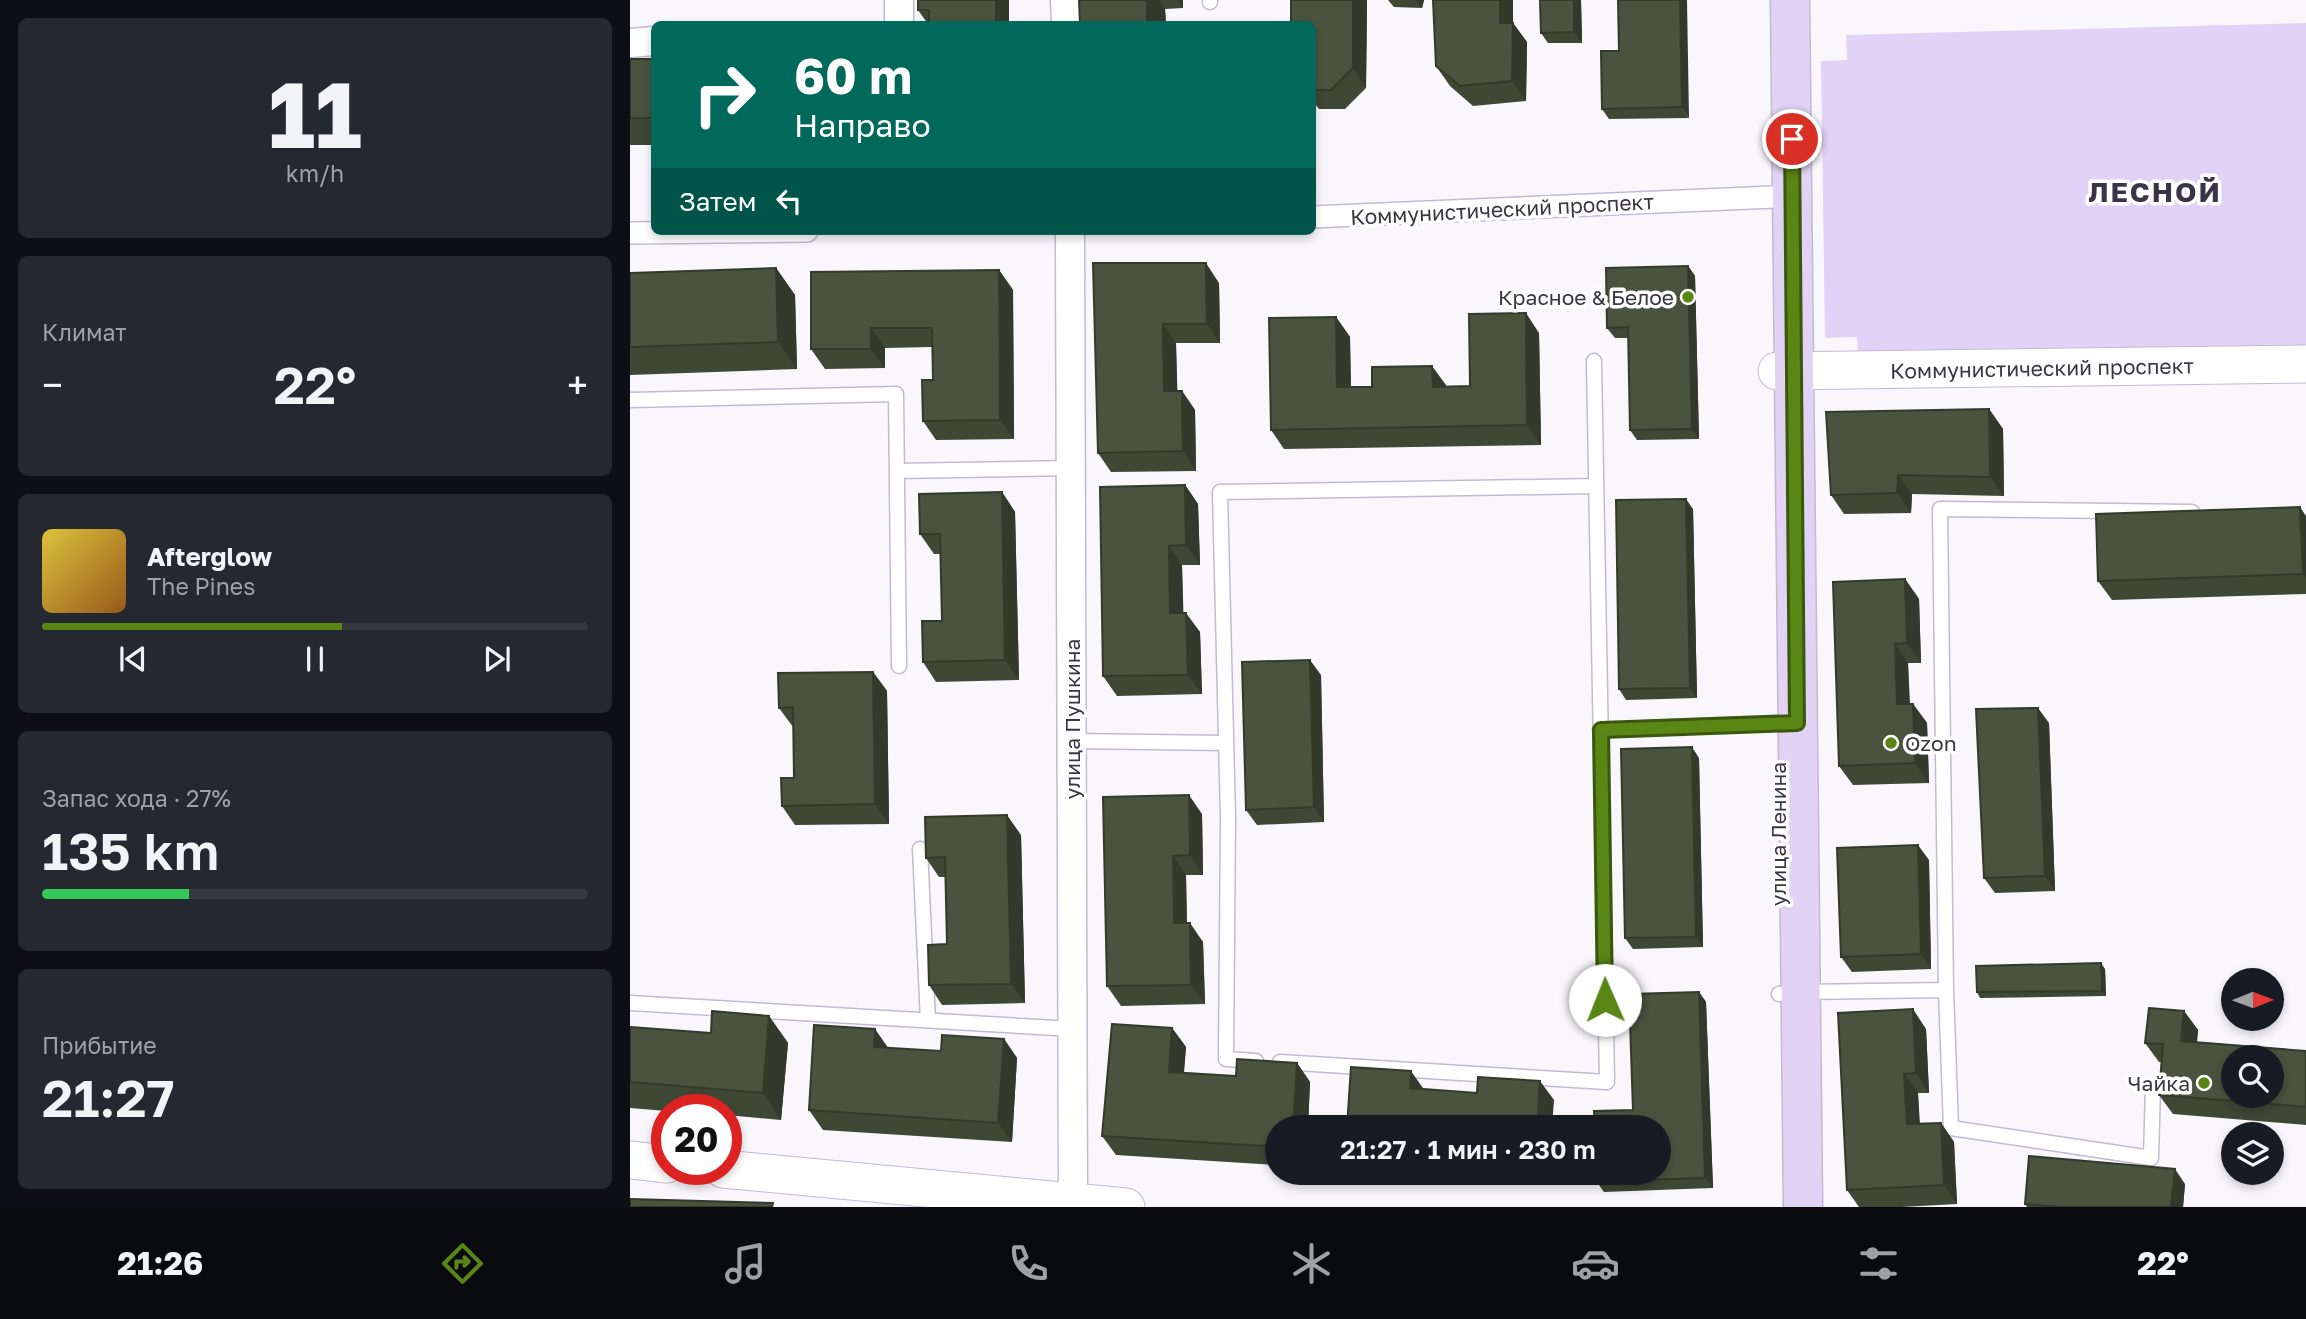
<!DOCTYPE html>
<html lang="ru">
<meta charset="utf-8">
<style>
body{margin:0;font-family:"Golos Text",sans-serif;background:#242831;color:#f1f3f6;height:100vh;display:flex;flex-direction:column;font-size:26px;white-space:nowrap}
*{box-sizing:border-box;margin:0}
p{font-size:23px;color:#9ea1a6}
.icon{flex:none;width:38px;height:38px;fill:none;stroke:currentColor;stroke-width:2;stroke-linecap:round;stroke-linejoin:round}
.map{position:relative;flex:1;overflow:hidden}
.panel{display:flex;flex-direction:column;gap:18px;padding:18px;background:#0d0f14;width:630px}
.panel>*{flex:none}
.top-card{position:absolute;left:21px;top:21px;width:665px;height:214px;border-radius:10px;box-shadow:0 4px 10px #0003;background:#00695c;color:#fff;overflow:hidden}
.needle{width:46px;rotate:89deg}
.controls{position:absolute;left:1591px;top:968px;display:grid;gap:14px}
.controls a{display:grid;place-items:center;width:63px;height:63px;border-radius:50%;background:#171b24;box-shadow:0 4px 10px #0003;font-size:35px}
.speed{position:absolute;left:21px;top:1094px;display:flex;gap:14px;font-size:35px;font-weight:700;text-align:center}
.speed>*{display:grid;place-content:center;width:91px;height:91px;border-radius:50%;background:#171b24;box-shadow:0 4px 10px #0003;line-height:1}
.speed .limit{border:10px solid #d22;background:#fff;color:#111}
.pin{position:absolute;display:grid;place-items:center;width:60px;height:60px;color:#fff;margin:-30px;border:4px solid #fff;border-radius:50%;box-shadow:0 2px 7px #0007}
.me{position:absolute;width:77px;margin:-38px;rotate:359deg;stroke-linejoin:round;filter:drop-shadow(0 0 5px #0008)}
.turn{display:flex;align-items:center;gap:24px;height:147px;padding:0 28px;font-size:32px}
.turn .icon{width:91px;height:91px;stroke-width:2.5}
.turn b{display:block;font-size:49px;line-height:60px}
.then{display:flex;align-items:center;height:66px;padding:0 28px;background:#0003;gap:14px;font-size:26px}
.big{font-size:52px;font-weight:600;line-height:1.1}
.panel .widget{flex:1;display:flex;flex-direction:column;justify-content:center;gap:10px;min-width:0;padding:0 24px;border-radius:10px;background:#242831}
.panel .dial{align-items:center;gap:0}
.dial b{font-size:91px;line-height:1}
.song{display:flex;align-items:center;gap:21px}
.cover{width:84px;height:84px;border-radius:10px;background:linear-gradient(135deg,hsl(50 70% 55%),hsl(30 70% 35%))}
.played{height:7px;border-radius:4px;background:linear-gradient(90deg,#598615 55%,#363941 55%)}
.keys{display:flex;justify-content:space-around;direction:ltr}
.heat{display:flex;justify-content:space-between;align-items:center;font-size:38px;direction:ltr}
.charge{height:10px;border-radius:5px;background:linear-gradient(90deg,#34c759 27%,#363941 0)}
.trip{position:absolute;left:635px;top:1115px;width:406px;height:70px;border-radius:35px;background:#171b24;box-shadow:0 4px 10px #0003;font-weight:600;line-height:70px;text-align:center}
.dock{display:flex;height:112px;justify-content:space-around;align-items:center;background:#090b0e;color:#9ea1a6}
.dock .icon{width:49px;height:49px}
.dock .on{color:#598615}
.dock b{font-size:32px;color:#f1f3f6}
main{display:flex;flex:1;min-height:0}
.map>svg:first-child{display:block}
</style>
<main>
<section class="panel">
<div class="widget dial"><b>11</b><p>km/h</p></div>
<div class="widget"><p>Климат</p>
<div class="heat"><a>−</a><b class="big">22°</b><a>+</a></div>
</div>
<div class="widget">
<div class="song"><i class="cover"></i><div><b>Afterglow</b><p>The Pines</p></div></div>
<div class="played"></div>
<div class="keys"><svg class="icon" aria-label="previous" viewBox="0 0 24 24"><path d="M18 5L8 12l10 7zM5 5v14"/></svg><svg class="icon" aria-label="pause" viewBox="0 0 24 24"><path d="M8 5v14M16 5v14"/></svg><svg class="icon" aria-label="next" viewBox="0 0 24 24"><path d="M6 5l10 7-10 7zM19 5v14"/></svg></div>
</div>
<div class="widget"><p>Запас хода · 27%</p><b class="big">135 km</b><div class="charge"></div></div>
<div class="widget"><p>Прибытие</p><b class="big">21:27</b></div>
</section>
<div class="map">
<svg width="1676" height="1207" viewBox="0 0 1676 1207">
<rect width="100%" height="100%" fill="#f9f7fc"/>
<!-- green -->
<path fill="#e1d3f7" d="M 1676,23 L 1676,349 L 1228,360 L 1227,337 L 1195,338 L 1191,61 L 1217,60 L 1216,35 Z"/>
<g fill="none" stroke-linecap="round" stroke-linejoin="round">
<!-- service casing -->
<g stroke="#c3bad2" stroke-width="17">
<path id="service" d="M 580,0 L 580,2
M 0,400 L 266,394 L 269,666
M 267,471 L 441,468
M 970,730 L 1148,723
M 442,741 L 596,743
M 290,849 L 298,1020
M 1316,990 L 1310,509 L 1562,512
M 1149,994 L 1170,992 L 1316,990 L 1321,1128 L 1521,1158 L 1523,1087
M 0,1003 L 443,1029
M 626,1061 L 596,1059 L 598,818 L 590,492 L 966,486
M 650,1062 L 977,1082 L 964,361"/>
</g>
<!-- pedestrian casing -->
<g stroke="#c3bad2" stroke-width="24">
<path id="pedestrian" d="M 682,217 L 1144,197
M 0,233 L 177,231"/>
</g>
<!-- minor casing -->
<g stroke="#c3bad2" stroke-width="31">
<path id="minor" d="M 269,0 L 269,24
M 435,0 L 436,24
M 0,43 L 24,41
M 440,231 L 443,1207"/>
</g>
<!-- tertiary casing -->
<g stroke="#c3bad2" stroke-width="39">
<path id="tertiary" d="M 1147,371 L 1676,364
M 0,1160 L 37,1164
M 93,1169 L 496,1207"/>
</g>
<!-- secondary casing -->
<g stroke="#c3bad2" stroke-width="41">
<path id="secondary" d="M 1160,0 L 1173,1207"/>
</g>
<!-- service -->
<use href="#service" stroke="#fff" stroke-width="14"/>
<!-- pedestrian -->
<use href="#pedestrian" stroke="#fff" stroke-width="21"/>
<!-- minor -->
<use href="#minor" stroke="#fff" stroke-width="28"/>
<!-- tertiary -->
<use href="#tertiary" stroke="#fff" stroke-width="37"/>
<!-- secondary -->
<use href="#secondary" stroke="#e2d2f4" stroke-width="38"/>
</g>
<!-- wall -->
<path fill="#3f4735" d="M 288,0 L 379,0 L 379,24 L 298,24 L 288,10 Z
M 449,0 L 553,0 L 553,8 L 535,9 L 536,24 L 450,24 Z
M 737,0 L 736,88 L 715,109 L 689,109 L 682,100 L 682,24 Z
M 758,0 L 794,0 L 792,8 L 764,7 Z
M 951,0 L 952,43 L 918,43 L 911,33 Z
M 988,0 L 1059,118 L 979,119 L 972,109 L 989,51 Z
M 883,23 L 897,42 L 896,101 L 843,106 L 820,86 L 806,66 Z
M 0,58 L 1,59 L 24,59 L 24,145 L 0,145 Z
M 463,263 L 589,283 L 590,343 L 546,343 L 547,391 L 552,391 L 565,410 L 566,471 L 481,472 L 468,453 Z
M 1058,266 L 1065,276 L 1069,439 L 1007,440 L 1000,430 L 998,338 L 985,338 L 977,328 Z
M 146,268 L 165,295 L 167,369 L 0,375 L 0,273 Z
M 369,270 L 383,290 L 384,439 L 306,440 L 293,421 L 303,380 L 302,347 L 255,348 L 255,368 L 195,369 L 181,349 Z
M 706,317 L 720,337 L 721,387 L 816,385 L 816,387 L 840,386 L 909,333 L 911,445 L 654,449 L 641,430 Z
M 1359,409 L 1373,429 L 1374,496 L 1282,494 L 1281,513 L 1214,514 L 1201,495 Z
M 555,485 L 568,504 L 570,565 L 552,565 L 553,613 L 570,632 L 572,694 L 487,696 L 473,676 Z
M 372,492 L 385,512 L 389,680 L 306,682 L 293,662 L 312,621 L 310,554 L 304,554 L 290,534 Z
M 1063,509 L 1067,698 L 996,700 L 989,689 Z
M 1676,516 L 1676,594 L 1482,600 L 1468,581 Z
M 1275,579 L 1289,599 L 1291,663 L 1278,663 L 1280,704 L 1283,704 L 1297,723 L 1299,783 L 1223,785 L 1209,766 Z
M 243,672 L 257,691 L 259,824 L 165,825 L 152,806 L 164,778 L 163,727 L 149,708 Z
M 691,675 L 694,822 L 627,825 L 616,810 Z
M 1419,723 L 1425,891 L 1365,893 L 1354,878 Z
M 1069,758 L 1073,947 L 1003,949 L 995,938 Z
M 473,797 L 572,814 L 573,875 L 556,875 L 557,923 L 573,942 L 575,1004 L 491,1006 L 477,986 Z
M 391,835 L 395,1003 L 312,1005 L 299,985 L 317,944 L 316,877 L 309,877 L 296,858 Z
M 1299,860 L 1301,969 L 1222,972 L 1211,957 Z
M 1475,969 L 1476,996 L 1350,998 L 1347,992 Z
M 1069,992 L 1076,1002 L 1083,1188 L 974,1192 L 966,1181 Z
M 1554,1011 L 1568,1030 L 1567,1042 L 1676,1051 L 1676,1125 L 1543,1114 L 1529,1095 L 1532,1062 L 1529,1062 L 1515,1043 Z
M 139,1016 L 158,1043 L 151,1120 L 96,1115 L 96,1110 L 37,1110 L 37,1111 L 0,1108 L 0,1027 L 81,1033 Z
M 542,1028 L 556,1047 L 554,1073 L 606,1076 L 667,1063 L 680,1082 L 678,1127 L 648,1127 L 648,1165 L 486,1155 L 472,1136 Z
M 1296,1029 L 1299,1093 L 1288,1093 L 1290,1124 L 1311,1123 L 1324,1142 L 1327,1204 L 1272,1207 L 1229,1207 L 1217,1190 Z
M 374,1039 L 387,1058 L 382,1142 L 193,1130 L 179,1110 L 258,1048 L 311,1051 Z
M 742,1172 L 919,1172 L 918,1184 Z
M 1555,1184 L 1553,1207 L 1397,1207 L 1395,1204 Z"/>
<!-- shaded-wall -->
<path fill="#333a2b" d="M 366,0 L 379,0 L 379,24 L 366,24 Z
M 517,0 L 529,0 L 535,9 L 536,24 L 517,24 Z
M 547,0 L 553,0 L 553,8 Z
M 723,0 L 737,0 L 736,88 L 723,68 Z
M 786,0 L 794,0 L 792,8 Z
M 870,0 L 883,0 L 883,23 L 897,42 L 896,101 L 882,81 L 870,23 Z
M 944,0 L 951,0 L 952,43 L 944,32 Z
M 1050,0 L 1057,0 L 1059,118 L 1052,107 Z
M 576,263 L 589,283 L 590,343 L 577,324 Z
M 1058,266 L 1065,276 L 1069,439 L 1062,429 Z
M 146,268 L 165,295 L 167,369 L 148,342 Z
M 369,270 L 383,290 L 384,439 L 370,420 Z
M 896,313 L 909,333 L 911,445 L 897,425 Z
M 706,317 L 720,337 L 721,407 L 707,387 Z
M 533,324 L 546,343 L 548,411 L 534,391 Z
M 241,328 L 255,348 L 255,368 L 241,349 Z
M 802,366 L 816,385 L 816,406 L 803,387 Z
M 552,391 L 565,410 L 566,471 L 553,451 Z
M 1359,409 L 1373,429 L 1374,496 L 1360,477 Z
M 1268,475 L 1282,494 L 1281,513 L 1267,493 Z
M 555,485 L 568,504 L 570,565 L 556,545 Z
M 372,492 L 385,512 L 389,680 L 375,660 Z
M 1056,499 L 1063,509 L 1067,698 L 1060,688 Z
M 1670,507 L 1676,516 L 1676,579 L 1673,574 Z
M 539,546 L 552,565 L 554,632 L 540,613 Z
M 1275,579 L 1289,599 L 1291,663 L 1277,643 Z
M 556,613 L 570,632 L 572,694 L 558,675 Z
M 1265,644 L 1278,663 L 1280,724 L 1267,704 Z
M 680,660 L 691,675 L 694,822 L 684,807 Z
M 243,672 L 257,691 L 259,824 L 245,804 Z
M 1283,704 L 1297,723 L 1299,783 L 1285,763 Z
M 1408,708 L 1419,723 L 1425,891 L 1415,876 Z
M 1062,747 L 1069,758 L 1073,947 L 1066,937 Z
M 559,795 L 572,814 L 573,875 L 560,855 Z
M 377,815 L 391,835 L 395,1003 L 381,984 Z
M 1288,845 L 1299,860 L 1301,969 L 1291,954 Z
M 543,856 L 556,875 L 557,943 L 544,923 Z
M 560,923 L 573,942 L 575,1004 L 561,985 Z
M 1471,963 L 1475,969 L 1476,996 L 1472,991 Z
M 1069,992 L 1076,1002 L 1083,1188 L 1075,1178 Z
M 1283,1009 L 1296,1029 L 1299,1093 L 1286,1073 Z
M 1554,1011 L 1568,1030 L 1565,1060 L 1551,1041 Z
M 139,1016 L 158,1043 L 151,1120 L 133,1093 Z
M 542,1028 L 556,1047 L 552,1091 L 539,1072 Z
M 245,1029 L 259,1049 L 244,1047 Z
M 374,1039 L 387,1058 L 382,1142 L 368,1123 Z
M 667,1063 L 680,1082 L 678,1127 L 663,1127 Z
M 781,1071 L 795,1091 L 780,1088 Z
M 1274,1074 L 1288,1093 L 1290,1144 L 1277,1124 Z
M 910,1081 L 924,1100 L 922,1127 L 907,1127 Z
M 1311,1123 L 1324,1142 L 1327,1204 L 1314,1185 Z
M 1545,1169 L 1555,1184 L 1553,1207 L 1541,1207 Z
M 910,1172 L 919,1172 L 918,1184 Z"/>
<!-- building -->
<path fill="#49533e" stroke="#333a2b" stroke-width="2" fill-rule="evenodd" d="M 288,0 L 366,0 L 366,24 L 299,24 L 299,10 L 288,10 Z
M 449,0 L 517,0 L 517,24 L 450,24 Z
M 661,0 L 723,0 L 723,68 L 701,90 L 682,90 L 682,24 L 648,24 L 661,23 Z
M 803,0 L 870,0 L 870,23 L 883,23 L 882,81 L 830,86 L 806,66 Z
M 910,0 L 944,0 L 944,32 L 911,33 Z
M 988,0 L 1050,0 L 1052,107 L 972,109 L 971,51 L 989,51 Z
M 0,59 L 24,59 L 24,118 L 0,118 Z
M 463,263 L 576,263 L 577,324 L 533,324 L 534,391 L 552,391 L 553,451 L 468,453 Z
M 1058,266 L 1062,429 L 1000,430 L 998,327 L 977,328 L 976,268 Z
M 146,268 L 148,342 L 0,347 L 0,273 Z
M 369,270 L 370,420 L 293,421 L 292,380 L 303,380 L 302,328 L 241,328 L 241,349 L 181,349 L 181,272 Z
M 896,313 L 897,425 L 641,430 L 639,318 L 706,317 L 707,387 L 742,387 L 742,367 L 802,366 L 803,387 L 840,386 L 839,314 Z
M 1359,409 L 1360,477 L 1268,475 L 1267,493 L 1201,495 L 1196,412 Z
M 555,485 L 556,545 L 539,546 L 540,613 L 556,613 L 558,675 L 473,676 L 470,487 Z
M 372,492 L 375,660 L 293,662 L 292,621 L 312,621 L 310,534 L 290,534 L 289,494 Z
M 1056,499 L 1060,688 L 989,689 L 986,500 Z
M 1670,507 L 1673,574 L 1468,581 L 1466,514 Z
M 1275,579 L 1277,643 L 1265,644 L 1267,704 L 1283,704 L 1285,763 L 1209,766 L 1203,582 Z
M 680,660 L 684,807 L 616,810 L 612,662 Z
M 243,672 L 245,804 L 152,806 L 151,778 L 164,778 L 163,707 L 149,708 L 148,673 Z
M 1408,708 L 1415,876 L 1354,878 L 1346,709 Z
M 1062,747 L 1066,937 L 995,938 L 991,749 Z
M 559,795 L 560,855 L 543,856 L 544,923 L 560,923 L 561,985 L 477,986 L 473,797 Z
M 377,815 L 381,984 L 299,985 L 298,945 L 317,944 L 315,857 L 296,858 L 295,817 Z
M 1288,845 L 1291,954 L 1211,957 L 1207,848 Z
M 1471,963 L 1472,991 L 1347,992 L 1346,966 Z
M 1069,992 L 1075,1178 L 966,1181 L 966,1172 L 1029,1172 L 1029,1127 L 965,1127 L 964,1111 L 1003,1110 L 999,994 Z
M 1519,1008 L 1554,1011 L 1551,1041 L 1676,1051 L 1676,1107 L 1529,1095 L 1533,1044 L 1515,1043 ZM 1603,1057 L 1642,1057 L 1642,1096 L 1603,1096 Z
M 1283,1009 L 1286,1073 L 1274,1074 L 1277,1124 L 1311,1123 L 1314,1185 L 1217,1190 L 1208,1013 Z
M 82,1011 L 139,1016 L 133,1093 L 0,1082 L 0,1027 L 81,1033 Z
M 482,1024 L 542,1028 L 539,1072 L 606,1076 L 607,1059 L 667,1063 L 663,1127 L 648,1127 L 648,1147 L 472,1136 Z
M 184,1025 L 245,1029 L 244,1047 L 311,1051 L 312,1035 L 374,1039 L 368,1123 L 179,1110 Z
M 721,1067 L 781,1071 L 780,1088 L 847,1093 L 848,1077 L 910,1081 L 907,1127 L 717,1127 Z
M 1399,1156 L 1545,1169 L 1541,1207 L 1430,1207 L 1395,1204 Z
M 0,1199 L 143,1203 L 142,1207 L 0,1207 Z"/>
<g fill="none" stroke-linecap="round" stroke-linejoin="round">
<!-- route casing -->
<g stroke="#3a570e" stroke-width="18">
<path id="route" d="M 975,1000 L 971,730 L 1167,723 L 1162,139"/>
</g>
<!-- route -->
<use href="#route" stroke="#598615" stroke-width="12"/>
</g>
<!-- markers -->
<g fill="#598615" stroke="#fff" stroke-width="2.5">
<circle cx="1058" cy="297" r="7"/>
<circle cx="1261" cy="743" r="7"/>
<circle cx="1574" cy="1083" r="7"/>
</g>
<g text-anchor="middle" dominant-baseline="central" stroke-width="7" stroke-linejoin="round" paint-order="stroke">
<!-- street labels -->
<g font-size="21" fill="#3a3640" stroke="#fff">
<text transform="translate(872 209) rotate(-3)">Коммунистический проспект</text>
<text transform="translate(1412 368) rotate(-1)">Коммунистический проспект</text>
<text transform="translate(442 719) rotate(-90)">улица Пушкина</text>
<text transform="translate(1148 834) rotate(-90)">улица Ленина</text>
</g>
<!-- poi labels -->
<g font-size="21" fill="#3a3640" stroke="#fff" text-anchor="end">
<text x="1044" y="297">Красное &amp; Белое</text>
<text x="1275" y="743" text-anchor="start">Ozon</text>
<text x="1560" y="1083">Чайка</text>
</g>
<!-- district labels -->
<g font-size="28" font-weight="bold" letter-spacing="2" fill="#3b3347" stroke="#fff">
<text x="1525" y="191">ЛЕСНОЙ</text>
</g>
</g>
</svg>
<div class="controls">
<a><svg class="needle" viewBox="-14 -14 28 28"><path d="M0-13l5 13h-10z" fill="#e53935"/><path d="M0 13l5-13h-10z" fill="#9ea1a6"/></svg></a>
<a><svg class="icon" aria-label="search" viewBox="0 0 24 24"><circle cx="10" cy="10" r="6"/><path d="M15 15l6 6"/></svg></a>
<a><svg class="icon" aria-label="layers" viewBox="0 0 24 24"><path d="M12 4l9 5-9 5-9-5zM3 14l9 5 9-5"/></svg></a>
</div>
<div class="speed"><div class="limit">20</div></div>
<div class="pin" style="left:1162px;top:139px;background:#d93025"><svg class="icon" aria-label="arrive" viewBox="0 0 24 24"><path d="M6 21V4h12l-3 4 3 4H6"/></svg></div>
<svg class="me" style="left:975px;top:1000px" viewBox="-20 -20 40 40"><circle r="19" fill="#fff"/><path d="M0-13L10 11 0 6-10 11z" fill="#598615"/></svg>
<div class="trip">21:27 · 1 мин · 230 m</div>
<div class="top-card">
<div class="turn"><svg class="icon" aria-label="right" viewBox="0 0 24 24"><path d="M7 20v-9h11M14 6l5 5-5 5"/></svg><div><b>60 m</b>Направо</div></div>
<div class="then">Затем<svg class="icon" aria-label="left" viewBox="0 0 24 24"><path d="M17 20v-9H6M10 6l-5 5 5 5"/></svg></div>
</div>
</div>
</main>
<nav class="dock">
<b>21:26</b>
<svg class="icon on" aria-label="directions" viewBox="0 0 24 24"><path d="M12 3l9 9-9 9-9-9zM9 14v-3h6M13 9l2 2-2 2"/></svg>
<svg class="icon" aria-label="music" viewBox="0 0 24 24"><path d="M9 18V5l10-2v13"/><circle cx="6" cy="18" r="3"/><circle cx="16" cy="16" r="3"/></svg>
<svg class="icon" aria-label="phone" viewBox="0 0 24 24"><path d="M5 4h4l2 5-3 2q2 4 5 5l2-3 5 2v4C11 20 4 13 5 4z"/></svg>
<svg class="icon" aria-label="climate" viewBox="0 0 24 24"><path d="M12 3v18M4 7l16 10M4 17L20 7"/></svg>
<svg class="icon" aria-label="car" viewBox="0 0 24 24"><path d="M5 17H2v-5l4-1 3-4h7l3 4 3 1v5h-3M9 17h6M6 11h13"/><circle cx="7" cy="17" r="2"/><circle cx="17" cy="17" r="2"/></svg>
<svg class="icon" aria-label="filters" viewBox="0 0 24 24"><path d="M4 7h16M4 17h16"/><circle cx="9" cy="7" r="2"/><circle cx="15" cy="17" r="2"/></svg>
<b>22°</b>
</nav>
